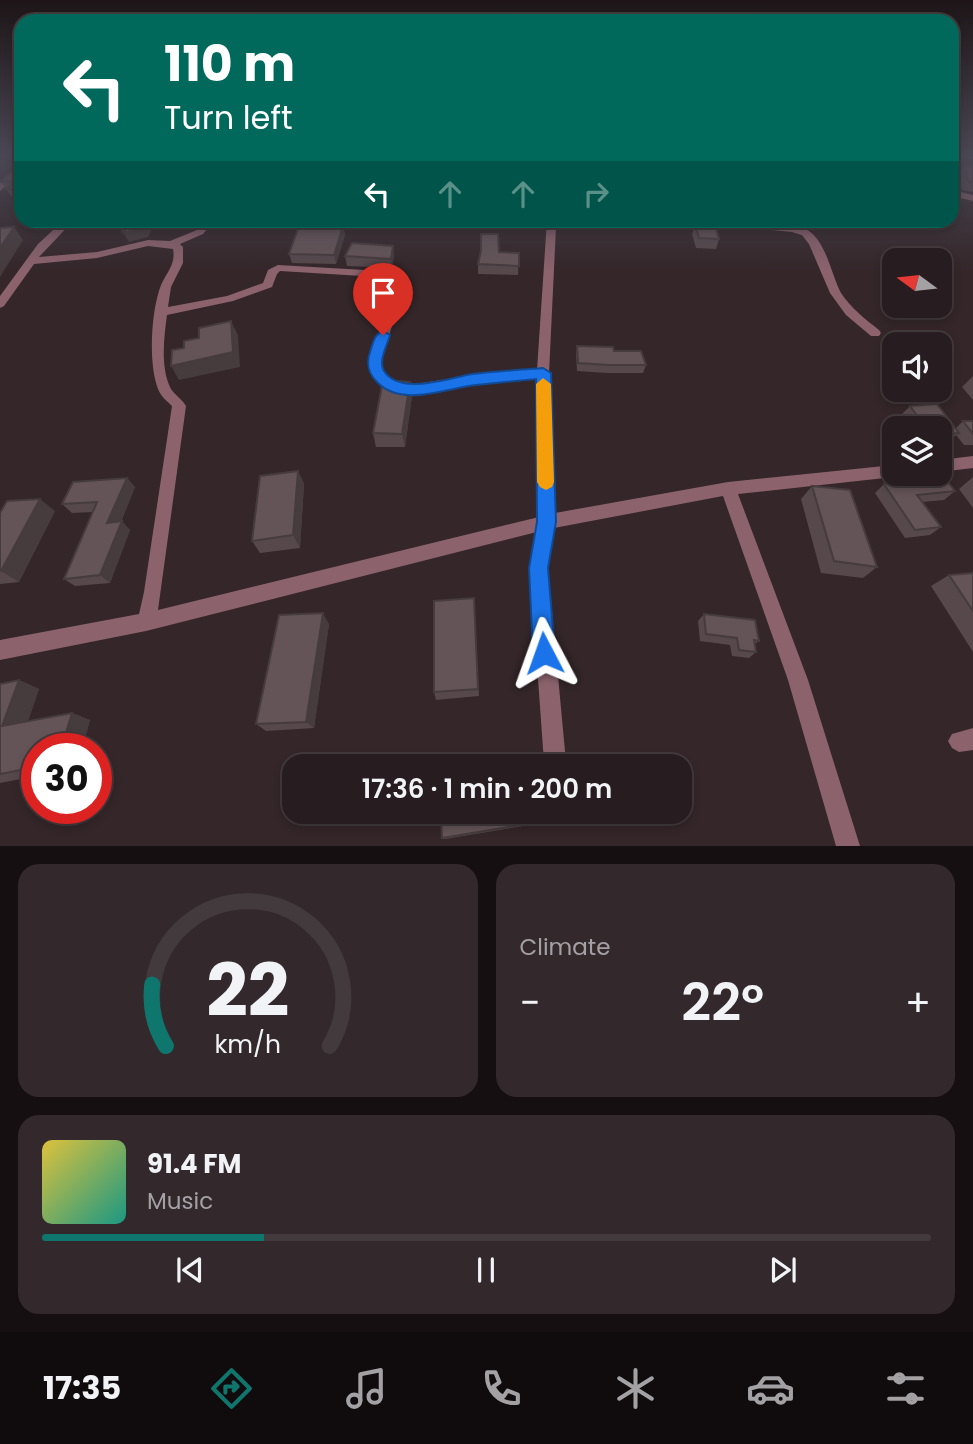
<!DOCTYPE html>
<meta charset="utf-8">
<style>
body{margin:0;font-family:Poppins,sans-serif;background:#33292c;color:#f1f3f6;height:100vh;display:flex;flex-direction:column;font-size:26px;white-space:nowrap}
*{box-sizing:border-box;margin:0}
p{font-size:23px;color:#a4a1a4}
.icon{flex:none;width:38px;height:38px;fill:none;stroke:currentColor;stroke-width:2;stroke-linecap:round;stroke-linejoin:round}
.map{position:relative;height:846px;overflow:hidden}
.side{display:flex;flex-direction:column;gap:18px;padding:18px;background:#150f11;flex:1}
.side>*{flex:none}
.banner{position:absolute;left:14px;top:14px;width:945px;height:214px;border-radius:21px;box-shadow:0 4px 10px #0003,0 0 0 2px #433a3d;background:#00695c;color:#fff;overflow:hidden}
.needle{width:46px;rotate:285deg}
.controls{position:absolute;left:882px;top:248px;display:grid;gap:14px}
.controls a{display:grid;place-items:center;width:70px;height:70px;border-radius:14px;background:#271c1f;box-shadow:0 4px 10px #0003,0 0 0 2px #433a3d;font-size:35px}
.speed{position:absolute;left:21px;top:733px;display:flex;gap:14px;font-size:35px;font-weight:700;text-align:center}
.speed>*{display:grid;place-content:center;width:91px;height:91px;border-radius:50%;background:#271c1f;box-shadow:0 4px 10px #0003,0 0 0 2px #433a3d;line-height:1}
.speed .limit{border:10px solid #d22;background:#fff;color:#111}
.pin{position:absolute;display:grid;place-items:center;width:60px;height:60px;color:#fff;margin:-72px -30px;border-radius:50% 50% 50% 0;rotate:-45deg;box-shadow:0 0 7px #0007}
.pin .icon{rotate:45deg}
.me{position:absolute;width:77px;margin:-38px;rotate:356deg;stroke-linejoin:round;filter:drop-shadow(0 0 5px #0008)}
.turn{display:flex;align-items:center;gap:24px;height:147px;padding:0 35px;font-size:32px}
.turn .icon{width:91px;height:91px;stroke-width:2.5}
.turn b{display:block;font-size:49px;line-height:60px}
.lanes{display:flex;align-items:center;height:66px;padding:0 35px;background:#0003;justify-content:center;gap:35px;direction:ltr}
.lanes .off{opacity:.35}
.big{font-size:52px;font-weight:600;line-height:1.1}
.side .card{flex:1;display:flex;flex-direction:column;justify-content:center;gap:10px;min-width:0;padding:0 24px;border-radius:21px;background:#33292c}
.side .dial{align-items:center;gap:0}
.dial svg{height:182px;overflow:visible;fill:none;stroke:#433a3d;stroke-width:7;stroke-linecap:round;text-anchor:middle}
.dial text{fill:#f1f3f6;stroke:none}
.song{display:flex;align-items:center;gap:21px}
.cover{width:84px;height:84px;border-radius:10px;background:linear-gradient(135deg,hsl(50 70% 55%),hsl(170 70% 35%))}
.played{height:7px;border-radius:4px;background:linear-gradient(90deg,#0f766e 25%,#433a3d 25%)}
.keys{display:flex;justify-content:space-around;direction:ltr}
.heat{display:flex;justify-content:space-between;align-items:center;font-size:38px;direction:ltr}
.side .tiles{flex:1;display:grid;gap:18px;grid-template-columns:1fr 1fr}
.card:last-child{grid-column:span 2}
.trip{position:absolute;left:282px;top:754px;width:410px;height:70px;border-radius:21px;background:#271c1f;box-shadow:0 4px 10px #0003,0 0 0 2px #433a3d;font-weight:600;line-height:70px;text-align:center}
.menu{display:flex;height:112px;justify-content:space-around;align-items:center;background:#100b0c;color:#a4a1a4}
.menu .icon{width:49px;height:49px}
.menu .on{color:#0f766e}
.menu b{font-size:32px;color:#f1f3f6}
.map>svg:first-child{display:block}
</style>
<div class="map">
<svg width="973" height="846" viewBox="0 0 973 846">
<rect width="100%" height="100%" fill="#342629"/>
<g fill="none" stroke-linecap="round" stroke-linejoin="round">
<!-- street -->
<path fill="#8c636d" fill-rule="evenodd" d="M 954,154 L 973,155 L 973,159 L 955,156 Z
M 21,167 L 21,174 L 0,191 L 0,183 Z
M 952,190 L 973,195 L 973,201 L 952,196 Z
M 64,220 L 74,220 L 39,257 L 97,252 L 148,240 L 170,241 L 197,230 L 205,220 L 215,220 L 203,234 L 180,244 L 183,247 L 183,263 L 171,287 L 168,307 L 227,296 L 263,283 L 268,270 L 278,265 L 400,272 L 407,283 L 380,361 L 385,373 L 394,380 L 415,384 L 490,373 L 537,370 L 547,220 C 593,220 640,221 686,223 C 713,224 788,217 809,231 C 827,244 831,274 841,293 C 851,308 865,319 879,330 L 881,333 L 879,336 L 871,336 L 846,315 L 830,293 L 809,244 L 802,235 L 792,232 L 742,227 L 689,229 L 638,226 L 556,227 L 549,374 L 555,513 L 728,482 L 894,465 L 894,474 L 900,474 L 894,477 L 738,494 L 808,680 L 860,846 L 836,846 L 788,680 L 723,496 L 554,528 L 548,568 L 566,762 L 564,766 L 546,766 L 544,762 L 530,568 L 537,532 L 146,631 L 0,660 L 0,640 L 139,614 L 144,592 L 172,406 C 167,401 161,397 158,389 C 148,363 151,311 161,285 C 167,272 176,264 173,249 L 148,246 L 97,258 L 34,264 L 4,306 L 0,308 L 0,296 L 27,259 L 38,244 ZM 280,271 L 395,278 L 397,283 L 368,361 C 388,413 440,390 482,383 C 500,380 518,380 537,379 L 539,517 L 158,610 L 186,406 C 182,399 175,395 171,389 C 160,368 164,337 167,315 L 233,301 L 272,287 L 277,274 Z
M 973,456 L 973,468 L 940,472 L 940,460 Z
M 973,728 L 973,750 L 959,752 L 952,748 L 948,741 L 952,734 Z"/>
</g>
<!-- wall -->
<path fill="#56484b" d="M 21,165 L 21,198 L 12,197 L 0,181 Z
M 965,165 L 973,167 L 973,192 L 962,190 L 959,174 Z
M 695,224 L 719,239 L 716,249 L 696,248 L 692,234 Z
M 343,226 L 345,235 L 336,264 L 292,263 L 289,254 Z
M 499,252 L 519,253 L 518,275 L 478,274 L 478,264 Z
M 394,255 L 392,268 L 347,266 L 345,256 Z
M 577,346 L 614,351 L 646,365 L 643,373 L 607,373 L 577,371 L 576,354 Z
M 973,376 L 973,400 L 962,387 Z
M 412,396 L 405,447 L 376,447 L 373,433 Z
M 910,406 L 956,428 L 963,421 L 973,421 L 973,445 L 964,445 L 956,435 L 949,442 L 940,442 L 940,429 L 911,429 L 901,415 Z
M 298,471 L 304,484 L 300,548 L 260,553 L 252,541 Z
M 973,477 L 973,508 L 959,489 Z
M 127,478 L 135,487 L 121,522 L 130,530 L 110,583 L 75,586 L 64,579 L 93,512 L 72,513 L 62,504 Z
M 884,484 L 955,491 L 944,500 L 922,502 L 941,527 L 930,535 L 905,538 L 875,493 Z
M 812,486 L 877,567 L 863,578 L 821,573 L 801,499 Z
M 55,511 L 19,582 L 0,584 L 0,513 Z
M 973,573 L 973,652 L 931,586 L 949,575 Z
M 474,598 L 479,696 L 436,700 L 434,692 Z
M 704,614 L 759,641 L 755,644 L 756,652 L 749,658 L 732,656 L 730,645 L 700,641 L 698,621 Z
M 329,624 L 314,728 L 266,731 L 256,724 Z
M 19,680 L 39,689 L 28,721 L 72,713 L 90,720 L 82,749 L 37,749 L 37,776 L 0,783 L 0,684 Z
M 544,821 L 541,823 L 445,839 L 442,838 Z"/>
<!-- shaded-wall -->
<path fill="#463b3d" d="M 147,220 L 160,220 L 157,229 L 152,229 L 148,237 L 129,242 L 122,231 L 130,222 Z
M 343,226 L 345,235 L 336,264 L 334,255 Z
M 14,227 L 23,240 L 0,277 L 0,248 Z
M 393,246 L 394,255 L 392,268 L 391,259 Z
M 231,321 L 238,335 L 240,367 L 179,380 L 171,366 Z
M 410,382 L 412,396 L 405,447 L 402,434 Z
M 298,471 L 304,484 L 300,548 L 293,535 Z
M 127,478 L 135,487 L 117,531 L 107,523 Z
M 40,499 L 55,511 L 19,582 L 1,571 Z
M 122,521 L 130,530 L 110,583 L 100,575 Z
M 323,613 L 329,624 L 314,728 L 306,722 Z
M 19,680 L 39,689 L 24,732 L 2,726 Z
M 72,713 L 90,720 L 82,749 L 61,749 Z"/>
<!-- building -->
<path fill="#645457" stroke="#463b3d" stroke-width="2" d="M 21,165 L 21,190 L 6,189 L 18,181 L 0,181 Z
M 965,165 L 973,167 L 973,182 L 968,181 Z
M 123,220 L 147,220 L 143,228 L 124,233 L 130,222 L 122,231 Z
M 695,224 L 715,226 L 719,239 L 699,238 Z
M 299,226 L 343,226 L 334,255 L 289,254 Z
M 14,227 L 0,248 L 0,228 Z
M 481,234 L 498,234 L 499,252 L 519,253 L 519,266 L 478,264 L 481,251 Z
M 352,243 L 393,246 L 391,259 L 345,256 Z
M 231,321 L 233,352 L 171,366 L 172,350 L 184,348 L 184,341 L 199,338 L 199,328 Z
M 577,346 L 613,347 L 614,351 L 641,351 L 646,365 L 609,365 L 578,363 Z
M 383,380 L 410,382 L 402,434 L 373,433 Z
M 937,404 L 959,433 L 940,434 L 940,429 L 927,429 L 910,406 Z
M 963,421 L 973,421 L 973,434 Z
M 298,471 L 293,535 L 252,541 L 260,476 Z
M 943,476 L 955,491 L 917,495 L 941,527 L 915,530 L 884,484 Z
M 127,478 L 107,523 L 122,521 L 100,575 L 64,579 L 97,502 L 62,504 L 73,482 Z
M 812,486 L 850,490 L 877,567 L 834,561 Z
M 40,499 L 1,571 L 0,571 L 0,513 L 7,501 Z
M 973,573 L 973,611 L 949,575 Z
M 474,598 L 478,689 L 434,692 L 434,601 Z
M 323,613 L 306,722 L 256,724 L 279,615 Z
M 704,614 L 755,620 L 759,641 L 754,640 L 756,652 L 739,650 L 737,638 L 706,634 Z
M 19,680 L 2,726 L 72,713 L 61,749 L 37,749 L 37,767 L 0,774 L 0,684 Z
M 441,812 L 542,812 L 544,821 L 442,838 Z"/>
<!-- sky -->
<linearGradient id="sky" x2="0" y2="1"><stop stop-color="#1d1517"/><stop offset="0.57" stop-color="#4a4754"/><stop offset="1" stop-color="#4a4754" stop-opacity="0"/></linearGradient>
<rect width="973" height="272" fill="url(#sky)"/>
<!-- route -->
<path fill="#1a73e8" stroke="#114b97" stroke-width="2" d="M 383,331 L 390,335 C 387,346 378,361 384,371 C 400,396 450,378 472,374 C 496,371 520,370 543,368 L 551,373 L 556,522 L 548,568 L 555,653 L 552,661 L 544,664 L 536,661 L 533,653 L 529,568 L 537,522 L 536,379 C 516,381 496,383 476,385 C 446,388 402,408 377,382 C 368,373 366,364 370,352 C 373,344 374,334 383,331 Z"/>
<!-- slow -->
<path fill="#f59e0b" d="M 543,378 L 551,384 L 554,482 L 552,487 L 546,490 L 540,487 L 537,482 L 536,384 Z"/>
</svg>
<div class="controls">
<a><svg class="needle" viewBox="-14 -14 28 28"><path d="M0-13l5 13h-10z" fill="#e53935"/><path d="M0 13l5-13h-10z" fill="#a4a1a4"/></svg></a>
<a><svg class="icon" aria-label="sound" viewBox="0 0 24 24"><path d="M4 9h4l5-4v14l-5-4H4zM17 9q2 3 0 6"/></svg></a>
<a><svg class="icon" aria-label="layers" viewBox="0 0 24 24"><path d="M12 4l9 5-9 5-9-5zM3 14l9 5 9-5"/></svg></a>
</div>
<div class="speed"><div class="limit">30</div></div>
<div class="pin" style="left:383px;top:335px;background:#d93025"><svg class="icon" aria-label="arrive" viewBox="0 0 24 24"><path d="M6 21V4h12l-3 4 3 4H6"/></svg></div>
<svg class="me" style="left:544px;top:653px" viewBox="-20 -20 40 40"><path d="M0-17L14 15 0 8-14 15z" fill="#1a73e8" stroke="#fff" stroke-width="4"/></svg>
<div class="trip">17:36 · 1 min · 200 m</div>
<div class="banner">
<div class="turn"><svg class="icon" aria-label="left" viewBox="0 0 24 24"><path d="M17 20v-9H6M10 6l-5 5 5 5"/></svg><div><b>110 m</b>Turn left</div></div>
<div class="lanes"><svg class="icon" aria-label="left" viewBox="0 0 24 24"><path d="M17 20v-9H6M10 6l-5 5 5 5"/></svg><svg class="icon off" aria-label="ahead" viewBox="0 0 24 24"><path d="M12 20V5M6 11l6-6 6 6"/></svg><svg class="icon off" aria-label="ahead" viewBox="0 0 24 24"><path d="M12 20V5M6 11l6-6 6 6"/></svg><svg class="icon off" aria-label="right" viewBox="0 0 24 24"><path d="M7 20v-9h11M14 6l5 5-5 5"/></svg></div>
</div>
</div>
<section class="side">
<div class="tiles">
<div class="card dial"><svg viewBox="0 0 100 80">
<path d="M14 69A42 42 0 1 1 86 69"/>
<path d="M14 69A42 42 0 0 1 8 42" stroke="#0f766e"/>
<text x="50" y="56" font-size="32" font-weight="700">22</text>
<text x="50" y="72" font-size="11">km/h</text>
</svg></div>
<div class="card"><p>Climate</p>
<div class="heat"><a>−</a><b class="big">22°</b><a>+</a></div>
</div>
<div class="card">
<div class="song"><i class="cover"></i><div><b>91.4 FM</b><p>Music</p></div></div>
<div class="played"></div>
<div class="keys"><svg class="icon" aria-label="previous" viewBox="0 0 24 24"><path d="M18 5L8 12l10 7zM5 5v14"/></svg><svg class="icon" aria-label="pause" viewBox="0 0 24 24"><path d="M8 5v14M16 5v14"/></svg><svg class="icon" aria-label="next" viewBox="0 0 24 24"><path d="M6 5l10 7-10 7zM19 5v14"/></svg></div>
</div>
</div>
</section>
<nav class="menu">
<b>17:35</b>
<svg class="icon on" aria-label="directions" viewBox="0 0 24 24"><path d="M12 3l9 9-9 9-9-9zM9 14v-3h6M13 9l2 2-2 2"/></svg>
<svg class="icon" aria-label="music" viewBox="0 0 24 24"><path d="M9 18V5l10-2v13"/><circle cx="6" cy="18" r="3"/><circle cx="16" cy="16" r="3"/></svg>
<svg class="icon" aria-label="phone" viewBox="0 0 24 24"><path d="M5 4h4l2 5-3 2q2 4 5 5l2-3 5 2v4C11 20 4 13 5 4z"/></svg>
<svg class="icon" aria-label="climate" viewBox="0 0 24 24"><path d="M12 3v18M4 7l16 10M4 17L20 7"/></svg>
<svg class="icon" aria-label="car" viewBox="0 0 24 24"><path d="M5 17H2v-5l4-1 3-4h7l3 4 3 1v5h-3M9 17h6M6 11h13"/><circle cx="7" cy="17" r="2"/><circle cx="17" cy="17" r="2"/></svg>
<svg class="icon" aria-label="filters" viewBox="0 0 24 24"><path d="M4 7h16M4 17h16"/><circle cx="9" cy="7" r="2"/><circle cx="15" cy="17" r="2"/></svg>
</nav>
